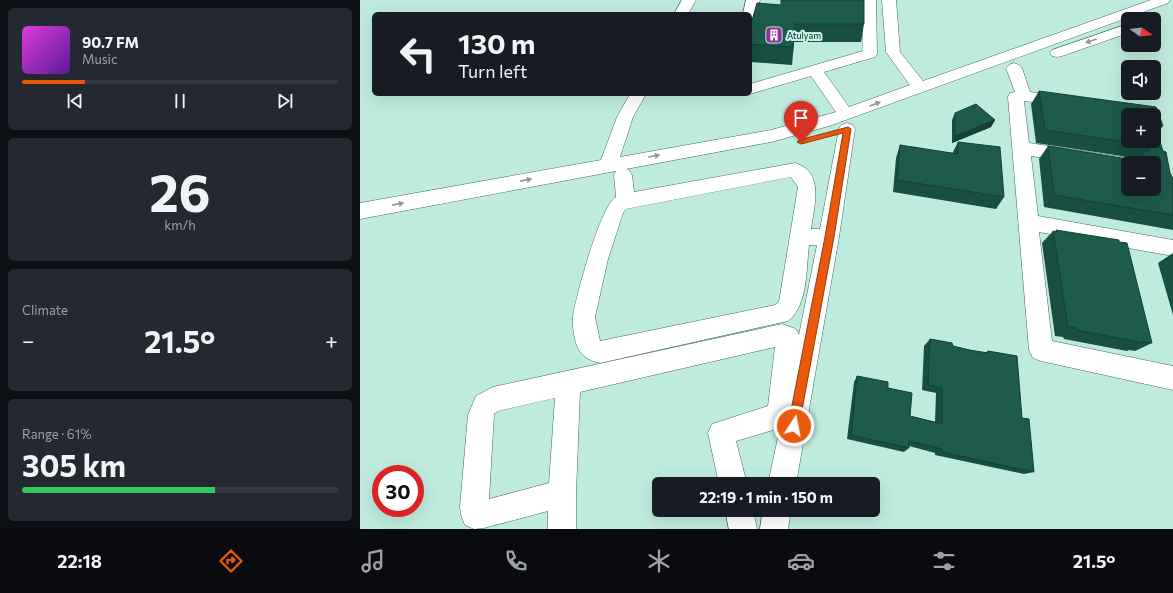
<!DOCTYPE html>
<meta charset="utf-8">
<style>
body{margin:0;font-family:Commissioner,sans-serif;background:#242831;color:#f1f3f6;height:100vh;display:flex;flex-direction:column;font-size:15px;white-space:nowrap}
*{box-sizing:border-box;margin:0}
p{font-size:13px;color:#9ea1a6}
.icon{flex:none;width:22px;height:22px;fill:none;stroke:currentColor;stroke-width:2;stroke-linecap:round;stroke-linejoin:round}
.map{position:relative;flex:1;overflow:hidden}
.drawer{display:flex;flex-direction:column;gap:8px;padding:8px;background:#0d0f14;width:360px}
.drawer>*{flex:none}
.top-card{position:absolute;left:12px;top:12px;width:380px;height:84px;border-radius:6px;box-shadow:0 4px 16px #0002;background:#171b24;color:#f1f3f6;overflow:hidden}
.needle{width:26px;rotate:104deg}
.buttons{position:absolute;left:761px;top:12px;display:grid;gap:8px}
.buttons a{display:grid;place-items:center;width:40px;height:40px;border-radius:6px;background:#171b24;box-shadow:0 4px 16px #0002;font-size:20px}
.speed{position:absolute;left:12px;top:465px;display:flex;gap:8px;font-size:20px;font-weight:700;text-align:center}
.speed>*{display:grid;place-content:center;width:52px;height:52px;border-radius:50%;background:#171b24;box-shadow:0 4px 16px #0002;line-height:1}
.speed .limit{border:6px solid #d22;background:#fff;color:#111}
.pin{position:absolute;display:grid;place-items:center;width:34px;height:34px;color:#fff;margin:-41px -17px;border-radius:50% 50% 50% 0;rotate:-45deg;box-shadow:0 0 4px #0007}
.pin .icon{rotate:45deg}
.me{position:absolute;width:44px;margin:-22px;rotate:11deg;stroke-linejoin:round;filter:drop-shadow(0 0 3px #0008)}
.turn{display:flex;align-items:center;gap:14px;height:84px;padding:0 20px;font-size:18px}
.turn .icon{width:52px;height:52px;stroke-width:2.5}
.turn b{display:block;font-size:28px;line-height:34px}
.big{font-size:30px;font-weight:700;line-height:1.1}
.drawer .card{flex:1;display:flex;flex-direction:column;justify-content:center;gap:6px;min-width:0;padding:0 14px;border-radius:6px;background:#242831}
.drawer .dial{align-items:center;gap:0}
.dial b{font-size:52px;line-height:1}
.song{display:flex;align-items:center;gap:12px}
.cover{width:48px;height:48px;border-radius:6px;background:linear-gradient(135deg,hsl(300 70% 55%),hsl(270 70% 35%))}
.played{height:4px;border-radius:2px;background:linear-gradient(90deg,#ea580c 20%,#363941 20%)}
.keys{display:flex;justify-content:space-around;direction:ltr}
.heat{display:flex;justify-content:space-between;align-items:center;font-size:22px;direction:ltr}
.charge{height:6px;border-radius:3px;background:linear-gradient(90deg,#34c759 61%,#363941 0)}
.trip{position:absolute;left:292px;top:477px;width:228px;height:40px;border-radius:6px;background:#171b24;box-shadow:0 4px 16px #0002;font-weight:700;line-height:40px;text-align:center}
.tabs{display:flex;height:64px;justify-content:space-around;align-items:center;background:#090b0e;color:#9ea1a6}
.tabs .icon{width:28px;height:28px}
.tabs .on{color:#ea580c}
.tabs b{font-size:18px;color:#f1f3f6}
main{display:flex;flex:1;min-height:0}
.map>svg:first-child{display:block}
</style>
<main>
<section class="drawer">
<div class="card">
<div class="song"><i class="cover"></i><div><b>90.7 FM</b><p>Music</p></div></div>
<div class="played"></div>
<div class="keys"><svg class="icon" aria-label="previous" viewBox="0 0 24 24"><path d="M18 5L8 12l10 7zM5 5v14"/></svg><svg class="icon" aria-label="pause" viewBox="0 0 24 24"><path d="M8 5v14M16 5v14"/></svg><svg class="icon" aria-label="next" viewBox="0 0 24 24"><path d="M6 5l10 7-10 7zM19 5v14"/></svg></div>
</div>
<div class="card dial"><b>26</b><p>km/h</p></div>
<div class="card"><p>Climate</p>
<div class="heat"><a>−</a><b class="big">21.5°</b><a>+</a></div>
</div>
<div class="card"><p>Range · 61%</p><b class="big">305 km</b><div class="charge"></div></div>
</section>
<div class="map">
<svg width="813" height="529" viewBox="0 0 813 529">
<rect width="100%" height="100%" fill="#bfebde"/>
<g fill="none" stroke-linecap="round" stroke-linejoin="round">
<!-- minor casing -->
<g stroke="#40685d" stroke-width="1">
<path id="minor" d="M 322,0 L 336,0 L 328,14 L 314,14 Z
M 386,0 L 400,0 L 395,17 L 390,18 L 390,14 L 383,14 Z
M 502,0 L 516,0 L 517,54 L 515,57 L 464,72 L 489,107 L 550,85 L 526,52 L 522,0 L 536,0 L 540,52 L 563,81 L 791,0 L 810,0 L 808,3 L 469,126 L 411,142 L 266,169 L 269,170 L 272,175 L 274,192 L 435,163 C 465,172 454,206 451,229 L 460,229 L 479,129 L 481,125 L 487,123 L 493,125 L 495,129 L 479,237 L 436,484 L 408,484 L 420,428 L 376,441 L 387,484 L 359,484 L 348,433 L 352,424 L 408,406 L 415,347 L 220,392 L 216,493 L 216,529 L 188,529 L 188,511 L 124,528 L 114,529 L 105,525 L 101,515 L 100,507 L 108,415 L 116,396 L 133,387 L 422,324 L 436,329 L 439,335 L 457,245 L 449,245 C 446,269 448,306 428,321 L 240,363 C 228,360 220,356 216,343 C 214,336 212,323 213,316 C 216,296 241,204 256,197 L 254,175 L 256,171 L 0,219 L 0,203 L 241,160 L 257,117 L 270,94 L 286,94 L 273,117 L 260,157 L 411,130 L 476,112 L 451,76 L 390,94 L 390,84 L 503,51 ZM 431,177 L 438,187 L 419,302 L 415,305 L 240,341 L 235,317 L 248,259 L 263,213 L 266,209 ZM 195,398 L 189,483 L 129,499 L 134,414 L 138,411 Z
M 768,24 L 768,33 L 702,56 L 697,57 L 692,56 L 690,53 L 692,50 Z
M 654,63 L 659,65 L 662,68 L 670,92 L 709,97 L 711,101 L 709,105 L 703,106 L 664,101 L 669,143 L 768,158 L 774,160 L 776,163 L 768,163 L 768,172 L 671,156 L 678,216 L 813,240 L 813,256 L 679,232 L 692,341 L 813,366 L 813,390 L 681,361 L 673,358 L 669,350 L 648,97 L 650,93 L 655,92 L 646,68 L 649,65 Z
M 365,510 L 393,510 L 397,529 L 369,529 Z
M 403,510 L 431,510 L 428,529 L 400,529 Z"/>
</g>
<!-- minor -->
<use href="#minor" fill="#fff" fill-rule="evenodd"/>
</g>
<!-- wall -->
<path fill="#194e42" d="M 397,3 L 504,24 L 501,42 L 434,42 L 432,65 L 390,62 L 390,28 Z
M 679,91 L 803,126 L 796,133 L 810,173 L 813,179 L 813,230 L 684,207 L 679,159 L 688,146 L 774,160 L 775,159 L 768,157 L 676,143 L 671,104 Z
M 595,113 L 635,120 L 631,127 L 592,143 L 592,120 Z
M 598,142 L 644,197 L 636,209 L 533,192 L 536,158 L 540,145 L 592,154 Z
M 696,230 L 792,343 L 775,351 L 769,350 L 767,351 L 704,339 L 703,337 L 695,336 L 682,243 L 693,231 L 695,232 Z
M 813,253 L 813,315 L 798,263 Z
M 570,339 L 593,346 L 625,353 L 628,351 L 662,418 L 674,472 L 664,474 L 575,455 L 575,453 L 549,446 L 549,448 L 544,452 L 487,439 L 494,382 L 497,376 L 528,388 L 550,416 L 575,422 L 576,393 L 562,390 L 564,346 Z"/>
<!-- shaded-wall -->
<path fill="#144036" d="M 435,24 L 434,42 L 432,65 L 433,47 Z
M 635,120 L 631,127 L 592,143 L 595,136 Z"/>
<!-- building -->
<path fill="#1d5b4d" stroke="#144036" fill-rule="evenodd" d="M 421,0 L 504,0 L 504,24 L 435,24 L 433,47 L 390,44 L 390,28 L 397,3 L 421,5 Z
M 679,91 L 796,107 L 803,126 L 796,126 L 795,128 L 803,151 L 806,152 L 810,173 L 813,179 L 813,215 L 694,195 L 688,146 L 780,161 L 782,159 L 782,152 L 790,150 L 787,146 L 780,144 L 685,130 ZM 768,115 L 794,115 L 794,141 L 768,141 ZM 768,163 L 794,163 L 794,189 L 768,189 Z
M 616,104 L 635,120 L 595,136 L 595,113 Z
M 598,142 L 640,147 L 644,197 L 537,180 L 540,145 L 598,154 Z
M 696,230 L 759,240 L 759,242 L 767,243 L 792,343 L 783,341 L 784,343 L 717,330 L 716,328 L 708,327 L 693,231 L 697,232 Z
M 570,339 L 592,343 L 593,346 L 609,350 L 628,353 L 628,351 L 657,356 L 662,418 L 669,419 L 674,472 L 582,452 L 582,449 L 549,441 L 549,448 L 491,435 L 497,376 L 528,382 L 528,388 L 552,393 L 550,416 L 582,424 L 582,388 L 568,385 Z"/>
<!-- one-way arrows -->
<defs><path id="oneway-solid" d="M-6-.8H1V-3.2L6.5 0L1 3.2V.8H-6Z"/></defs>
<g fill="#909896">
<use href="#oneway-solid" transform="translate(731 41) rotate(161)"/>
<use href="#oneway-solid" transform="translate(515 104) rotate(-20)"/>
<use href="#oneway-solid" transform="translate(294 156) rotate(-10)"/>
<use href="#oneway-solid" transform="translate(166 180) rotate(-11)"/>
<use href="#oneway-solid" transform="translate(38 204) rotate(-11)"/>
</g>
<!-- route -->
<path fill="#ea580c" stroke="#983908" d="M 488,127 L 491,129 L 474,237 L 439,426 L 437,430 L 434,432 L 430,430 L 428,426 L 465,237 L 483,133 L 441,144 L 437,142 L 439,140 Z"/>
<!-- icons -->
<defs>
<g id="building-square" transform="scale(0.9)"><rect x="-9" y="-9" width="18" height="18" rx="4" fill="#923199" stroke="#ccf8eb"/><path d="M-4-6H4V6H1V3H-1V6H-4ZM-2.5-4.3h1.7v1.8h-1.7ZM.8-4.3h1.7v1.8H.8ZM-2.5-1h1.7V.8h-1.7ZM.8-1h1.7V.8H.8Z" fill="#fff"/></g>
</defs>
<g fill-rule="evenodd">
<use href="#building-square" x="414" y="35"/>
</g>
<g text-anchor="middle" dominant-baseline="central" stroke-width="4" stroke-linejoin="round" paint-order="stroke">
<!-- far-poi labels -->
<g font-size="9" fill="#081915" stroke="#ccf8eb" text-anchor="start">
<text x="427" y="35">Atulyam</text>
</g>
</g>
</svg>
<div class="buttons">
<a><svg class="needle" viewBox="-14 -14 28 28"><path d="M0-13l5 13h-10z" fill="#e53935"/><path d="M0 13l5-13h-10z" fill="#9ea1a6"/></svg></a>
<a><svg class="icon" aria-label="sound" viewBox="0 0 24 24"><path d="M4 9h4l5-4v14l-5-4H4zM17 9q2 3 0 6"/></svg></a>
<a>+</a>
<a>−</a>
</div>
<div class="speed"><div class="limit">30</div></div>
<div class="pin" style="left:441px;top:142px;background:#d93025"><svg class="icon" aria-label="arrive" viewBox="0 0 24 24"><path d="M6 21V4h12l-3 4 3 4H6"/></svg></div>
<svg class="me" style="left:434px;top:426px" viewBox="-20 -20 40 40"><circle r="17" fill="#ea580c" stroke="#fff" stroke-width="3"/><path d="M0-11L8 9 0 5-8 9z" fill="#fff"/></svg>
<div class="trip">22:19 · 1 min · 150 m</div>
<div class="top-card">
<div class="turn"><svg class="icon" aria-label="left" viewBox="0 0 24 24"><path d="M17 20v-9H6M10 6l-5 5 5 5"/></svg><div><b>130 m</b>Turn left</div></div>
</div>
</div>
</main>
<nav class="tabs">
<b>22:18</b>
<svg class="icon on" aria-label="directions" viewBox="0 0 24 24"><path d="M12 3l9 9-9 9-9-9zM9 14v-3h6M13 9l2 2-2 2"/></svg>
<svg class="icon" aria-label="music" viewBox="0 0 24 24"><path d="M9 18V5l10-2v13"/><circle cx="6" cy="18" r="3"/><circle cx="16" cy="16" r="3"/></svg>
<svg class="icon" aria-label="phone" viewBox="0 0 24 24"><path d="M5 4h4l2 5-3 2q2 4 5 5l2-3 5 2v4C11 20 4 13 5 4z"/></svg>
<svg class="icon" aria-label="climate" viewBox="0 0 24 24"><path d="M12 3v18M4 7l16 10M4 17L20 7"/></svg>
<svg class="icon" aria-label="car" viewBox="0 0 24 24"><path d="M5 17H2v-5l4-1 3-4h7l3 4 3 1v5h-3M9 17h6M6 11h13"/><circle cx="7" cy="17" r="2"/><circle cx="17" cy="17" r="2"/></svg>
<svg class="icon" aria-label="filters" viewBox="0 0 24 24"><path d="M4 7h16M4 17h16"/><circle cx="9" cy="7" r="2"/><circle cx="15" cy="17" r="2"/></svg>
<b>21.5°</b>
</nav>
